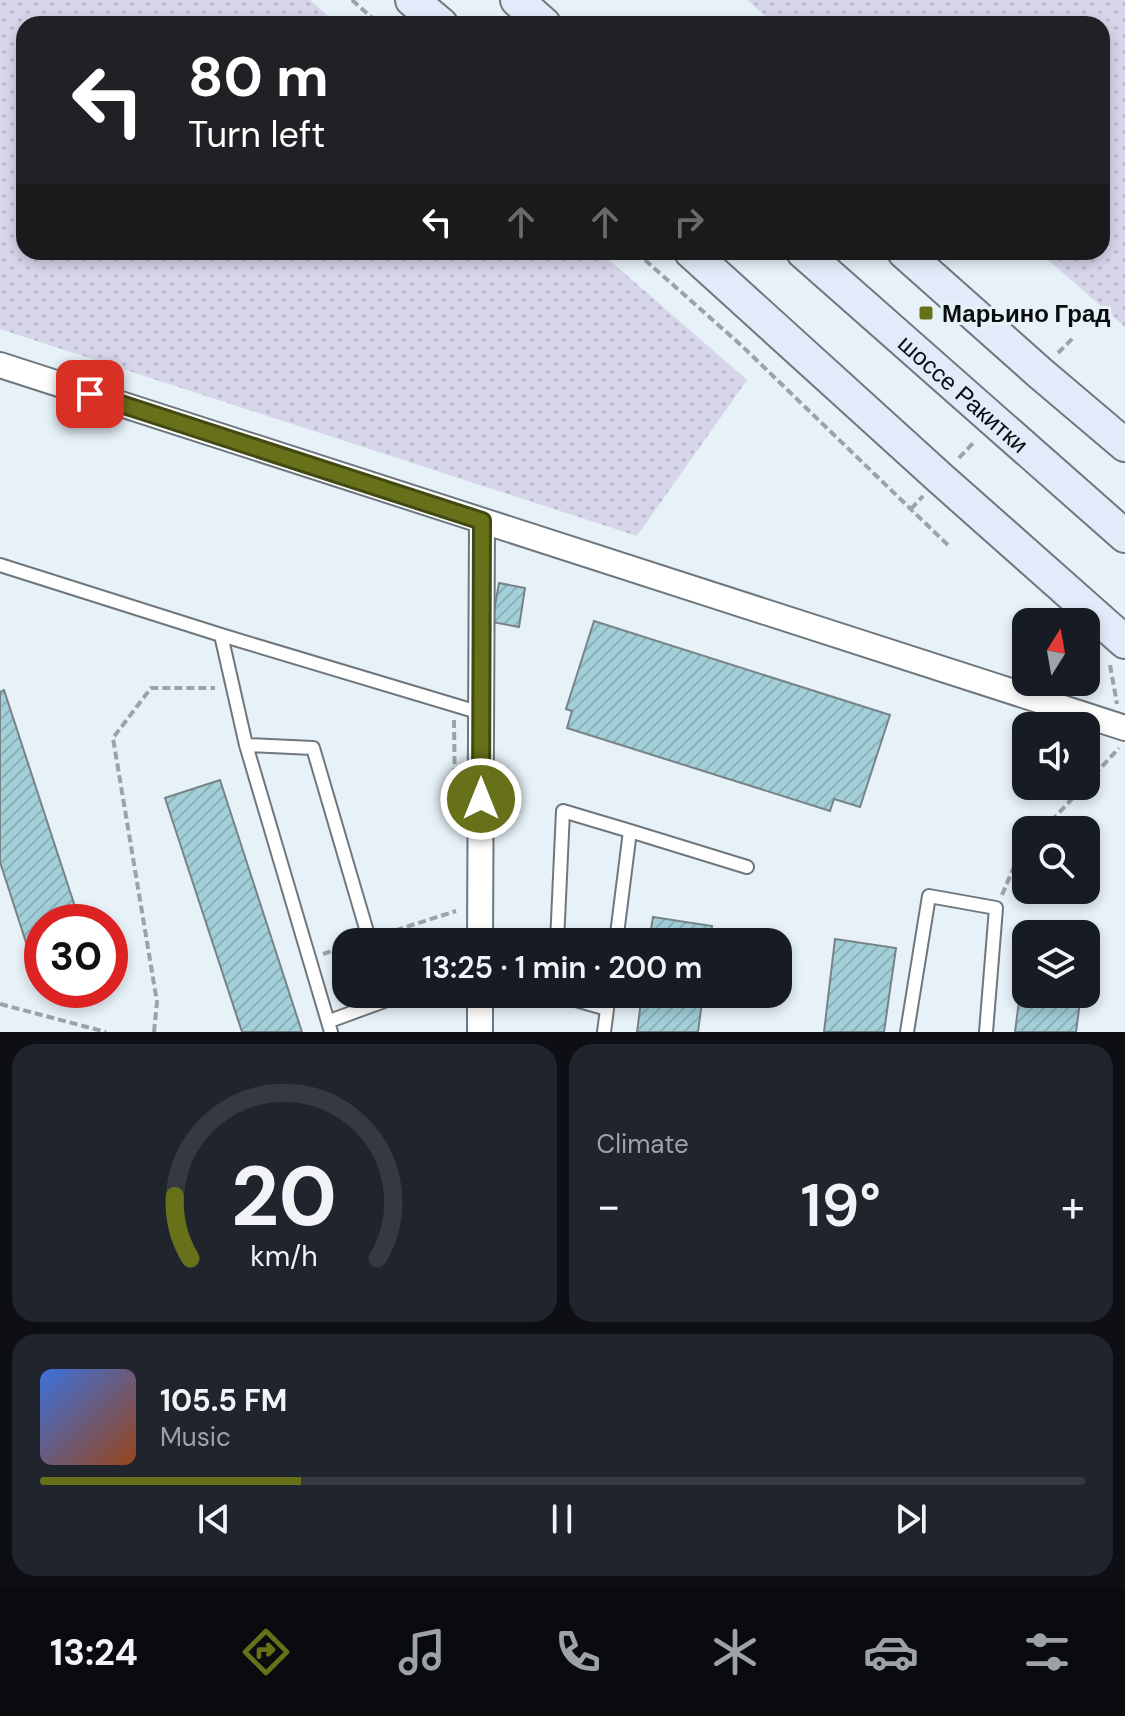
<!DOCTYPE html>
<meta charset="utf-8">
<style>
body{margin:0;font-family:"DM Sans",sans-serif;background:#20242c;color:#f1f3f6;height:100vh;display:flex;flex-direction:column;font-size:30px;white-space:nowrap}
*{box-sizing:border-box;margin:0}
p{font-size:26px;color:#9ea1a6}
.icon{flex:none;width:44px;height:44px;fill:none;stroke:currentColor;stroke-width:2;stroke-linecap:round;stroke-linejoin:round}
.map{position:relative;height:1032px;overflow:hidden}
.details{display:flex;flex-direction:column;gap:12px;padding:12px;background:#0d0f14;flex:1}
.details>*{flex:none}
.hud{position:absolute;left:16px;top:16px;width:1094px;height:244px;border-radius:24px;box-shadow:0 4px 12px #0003;background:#202124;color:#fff;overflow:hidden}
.needle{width:52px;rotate:11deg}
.fabs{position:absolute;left:1012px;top:608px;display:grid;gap:16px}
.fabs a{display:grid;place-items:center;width:88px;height:88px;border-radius:16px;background:#171b24;box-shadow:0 4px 12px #0003;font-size:40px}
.speed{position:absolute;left:24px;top:904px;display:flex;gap:16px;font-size:40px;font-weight:700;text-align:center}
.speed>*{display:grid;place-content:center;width:104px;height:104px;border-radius:50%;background:#171b24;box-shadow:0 4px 12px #0003;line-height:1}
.speed .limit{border:12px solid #d22;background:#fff;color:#111}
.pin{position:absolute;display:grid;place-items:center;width:68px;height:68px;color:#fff;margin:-34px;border-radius:16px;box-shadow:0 4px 12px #0006}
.me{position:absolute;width:88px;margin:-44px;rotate:0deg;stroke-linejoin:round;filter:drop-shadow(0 0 6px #0008)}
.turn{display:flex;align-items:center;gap:28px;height:168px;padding:0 40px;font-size:36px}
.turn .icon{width:104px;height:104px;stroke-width:2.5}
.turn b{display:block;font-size:56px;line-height:68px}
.lanes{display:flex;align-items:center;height:76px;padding:0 40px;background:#0003;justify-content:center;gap:40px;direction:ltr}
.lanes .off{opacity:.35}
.big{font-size:60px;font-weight:600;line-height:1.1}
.details .card{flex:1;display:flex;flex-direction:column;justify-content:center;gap:12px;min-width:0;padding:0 28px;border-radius:24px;background:#20242c}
.details .dial{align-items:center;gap:0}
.dial svg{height:208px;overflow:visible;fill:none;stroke:#363941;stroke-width:7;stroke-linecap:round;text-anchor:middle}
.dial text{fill:#f1f3f6;stroke:none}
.song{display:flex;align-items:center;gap:24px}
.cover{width:96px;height:96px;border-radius:12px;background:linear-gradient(135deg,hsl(220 70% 55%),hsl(20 70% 35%))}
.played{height:8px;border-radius:4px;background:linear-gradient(90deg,#66711a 25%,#363941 25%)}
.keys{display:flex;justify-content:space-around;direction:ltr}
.heat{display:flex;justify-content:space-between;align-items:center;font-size:44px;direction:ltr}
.details .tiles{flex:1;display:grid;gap:12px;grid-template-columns:1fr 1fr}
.card:last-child{grid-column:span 2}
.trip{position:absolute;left:332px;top:928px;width:460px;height:80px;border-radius:24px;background:#171b24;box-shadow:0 4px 12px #0003;font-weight:600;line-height:80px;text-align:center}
.tabs{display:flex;height:128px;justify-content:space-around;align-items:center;background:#090b0e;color:#9ea1a6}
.tabs .icon{width:56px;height:56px}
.tabs .active{color:#66711a}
.tabs b{font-size:36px;color:#f1f3f6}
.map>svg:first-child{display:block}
</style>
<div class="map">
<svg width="1125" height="1032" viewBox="0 0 1125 1032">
<defs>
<pattern id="grass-dots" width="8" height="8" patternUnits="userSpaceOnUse" patternTransform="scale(2)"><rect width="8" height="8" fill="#d6d5ea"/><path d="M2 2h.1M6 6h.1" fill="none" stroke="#b6b6c8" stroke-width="1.8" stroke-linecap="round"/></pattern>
<pattern id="building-hatch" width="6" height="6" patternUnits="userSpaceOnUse" patternTransform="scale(2)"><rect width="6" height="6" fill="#a3cfd9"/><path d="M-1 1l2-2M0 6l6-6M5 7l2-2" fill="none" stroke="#8bb1b9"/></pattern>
</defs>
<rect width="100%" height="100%" fill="#e6f1f8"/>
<!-- grass -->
<path fill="url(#grass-dots)" d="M 0,0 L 310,0 L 337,24 L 24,24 L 24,252 L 600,252 L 747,380 L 637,536 L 0,329 Z
M 747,0 L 1125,0 L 1125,327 L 1039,252 L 1102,252 L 1102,24 L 775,24 Z"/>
<!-- building -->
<path fill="url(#building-hatch)" stroke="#778387" stroke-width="2" d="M 499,583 L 525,588 L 519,627 L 492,622 Z
M 594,621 L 890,715 L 860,807 L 834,799 L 830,811 L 567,728 L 572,711 L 566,709 Z
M 4,690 L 80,922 L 42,922 L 42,961 L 33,964 L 0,862 L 0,692 Z
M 220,780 L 302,1032 L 242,1032 L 165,798 Z
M 653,917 L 712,926 L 710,942 L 649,942 Z
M 835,939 L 896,948 L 884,1032 L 824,1032 Z
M 1024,961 L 1026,961 L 1026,994 L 1081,994 L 1076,1032 L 1015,1032 Z
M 642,994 L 703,994 L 698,1032 L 637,1032 Z"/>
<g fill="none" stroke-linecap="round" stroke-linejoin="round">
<!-- lane casing -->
<g stroke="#6e777e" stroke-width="16">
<path id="lane" d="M 0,565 L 221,635 L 481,713
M 221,635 L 246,745 L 331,1032
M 246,745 L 313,748 L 370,942
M 630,831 L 747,867
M 557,942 L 563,811 L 630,831 L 616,942
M 555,994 L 607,1009
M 335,1019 L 387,1000 L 385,994
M 604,1032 L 609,994
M 907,1032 L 929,896 L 996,908 L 986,1032"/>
</g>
<!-- street casing -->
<g stroke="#6e777e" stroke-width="28">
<path id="street" d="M 0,365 L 1125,728
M 480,942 L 482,521
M 480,1032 L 480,994"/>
</g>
<!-- secondary casing -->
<g stroke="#6e777e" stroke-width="36">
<g id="secondary">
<path d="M 412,0 L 441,24"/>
<path d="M 517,0 L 544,24"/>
<path d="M 691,252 L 940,478 L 1125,642"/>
<path id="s1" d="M 803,252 L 1125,536"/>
<path d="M 904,252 L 1040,373 L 1125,445"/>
</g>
</g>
<!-- path -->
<path stroke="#9ba3a8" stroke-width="4" stroke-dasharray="8 4" stroke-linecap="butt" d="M 352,0 L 379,24
M 636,252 L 742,346 L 950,547
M 1058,353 L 1073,338
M 959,458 L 975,441
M 911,509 L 923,496
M 1110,665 L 1117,704
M 454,720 L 455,800
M 1086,784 L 1119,748
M 1043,830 L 1084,786
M 1002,895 L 1019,855 L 1026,848
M 384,934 L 456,911
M 323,954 L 346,946
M 0,1004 L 106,1032
M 154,1032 L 157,1002 L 113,738 L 151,688 L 215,688"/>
<!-- lane -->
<use href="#lane" stroke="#fff" stroke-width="12"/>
<!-- street -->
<use href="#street" stroke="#fff" stroke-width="24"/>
<!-- secondary -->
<use href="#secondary" stroke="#e3ebfa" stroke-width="32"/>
</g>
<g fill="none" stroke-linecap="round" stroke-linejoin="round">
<!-- route casing -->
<g stroke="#424911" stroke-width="20">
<path id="route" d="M 90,394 L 482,521 L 481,799"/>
</g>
<!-- route -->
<use href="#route" stroke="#66711a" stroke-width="14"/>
</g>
<!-- markers -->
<rect fill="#66711a" stroke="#e6f1f8" stroke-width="3" x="918" y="305" width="16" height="16" rx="4"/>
<g text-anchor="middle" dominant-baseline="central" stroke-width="6" stroke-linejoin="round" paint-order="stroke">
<!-- poi labels -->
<g font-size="24" font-weight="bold" fill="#090d0f" stroke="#e6f1f8" text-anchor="start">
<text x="942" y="313">Марьино Град</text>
</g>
<!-- street labels -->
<g font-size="24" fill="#090d0f" stroke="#e6f1f8">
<text stroke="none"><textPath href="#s1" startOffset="214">шоссе Ракитки</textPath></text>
</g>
</g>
</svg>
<div class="fabs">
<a><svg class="needle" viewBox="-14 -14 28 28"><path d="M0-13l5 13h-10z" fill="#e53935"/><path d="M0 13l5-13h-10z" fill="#9ea1a6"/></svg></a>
<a><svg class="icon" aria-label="sound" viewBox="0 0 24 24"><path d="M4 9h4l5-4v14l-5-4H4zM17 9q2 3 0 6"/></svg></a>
<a><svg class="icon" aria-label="search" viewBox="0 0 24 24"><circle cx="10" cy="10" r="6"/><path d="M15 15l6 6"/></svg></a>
<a><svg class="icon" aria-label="layers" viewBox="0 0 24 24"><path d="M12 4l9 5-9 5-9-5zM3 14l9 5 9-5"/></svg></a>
</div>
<div class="speed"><div class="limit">30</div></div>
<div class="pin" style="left:90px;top:394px;background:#d93025"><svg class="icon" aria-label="arrive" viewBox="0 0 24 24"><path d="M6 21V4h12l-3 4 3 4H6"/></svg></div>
<svg class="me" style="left:481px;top:799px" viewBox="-20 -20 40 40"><circle r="17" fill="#66711a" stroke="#fff" stroke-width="3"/><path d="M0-11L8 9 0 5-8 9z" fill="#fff"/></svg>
<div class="trip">13:25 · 1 min · 200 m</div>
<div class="hud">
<div class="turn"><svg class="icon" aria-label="left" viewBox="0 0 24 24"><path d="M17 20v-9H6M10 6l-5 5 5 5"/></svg><div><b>80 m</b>Turn left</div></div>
<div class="lanes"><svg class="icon" aria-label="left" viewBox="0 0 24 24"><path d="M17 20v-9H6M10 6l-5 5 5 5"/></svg><svg class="icon off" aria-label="ahead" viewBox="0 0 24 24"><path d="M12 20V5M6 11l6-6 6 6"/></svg><svg class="icon off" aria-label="ahead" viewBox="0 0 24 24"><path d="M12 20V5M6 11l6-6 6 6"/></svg><svg class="icon off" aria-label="right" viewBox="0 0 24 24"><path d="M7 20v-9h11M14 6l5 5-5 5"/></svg></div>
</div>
</div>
<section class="details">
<div class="tiles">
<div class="card dial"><svg viewBox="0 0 100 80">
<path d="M14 69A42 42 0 1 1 86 69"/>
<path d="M14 69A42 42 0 0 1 8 45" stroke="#66711a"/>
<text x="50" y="56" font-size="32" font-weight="700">20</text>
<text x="50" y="72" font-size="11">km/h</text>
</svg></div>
<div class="card"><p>Climate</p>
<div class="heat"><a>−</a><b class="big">19°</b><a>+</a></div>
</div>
<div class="card">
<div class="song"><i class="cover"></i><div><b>105.5 FM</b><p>Music</p></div></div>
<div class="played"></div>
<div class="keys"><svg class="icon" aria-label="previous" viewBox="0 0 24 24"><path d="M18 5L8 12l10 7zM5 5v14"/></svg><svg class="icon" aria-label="pause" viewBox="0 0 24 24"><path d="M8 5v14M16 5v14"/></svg><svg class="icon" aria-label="next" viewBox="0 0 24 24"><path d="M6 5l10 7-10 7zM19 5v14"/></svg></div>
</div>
</div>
</section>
<nav class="tabs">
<b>13:24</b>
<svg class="icon active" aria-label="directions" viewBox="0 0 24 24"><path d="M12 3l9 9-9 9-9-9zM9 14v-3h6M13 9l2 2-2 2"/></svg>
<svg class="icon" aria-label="music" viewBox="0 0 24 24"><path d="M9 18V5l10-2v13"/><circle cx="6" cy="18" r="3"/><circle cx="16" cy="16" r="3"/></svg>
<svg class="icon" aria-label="phone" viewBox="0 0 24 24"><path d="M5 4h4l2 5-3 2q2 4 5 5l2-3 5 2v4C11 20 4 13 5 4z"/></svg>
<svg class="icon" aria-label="climate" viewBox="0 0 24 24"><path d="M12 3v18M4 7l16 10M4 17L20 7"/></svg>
<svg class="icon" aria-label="car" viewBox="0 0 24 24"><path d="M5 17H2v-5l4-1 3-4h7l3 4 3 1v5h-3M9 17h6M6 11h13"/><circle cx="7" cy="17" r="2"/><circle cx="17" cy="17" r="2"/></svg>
<svg class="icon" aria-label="filters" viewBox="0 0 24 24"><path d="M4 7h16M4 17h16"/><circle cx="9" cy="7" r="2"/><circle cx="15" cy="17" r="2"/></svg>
</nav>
